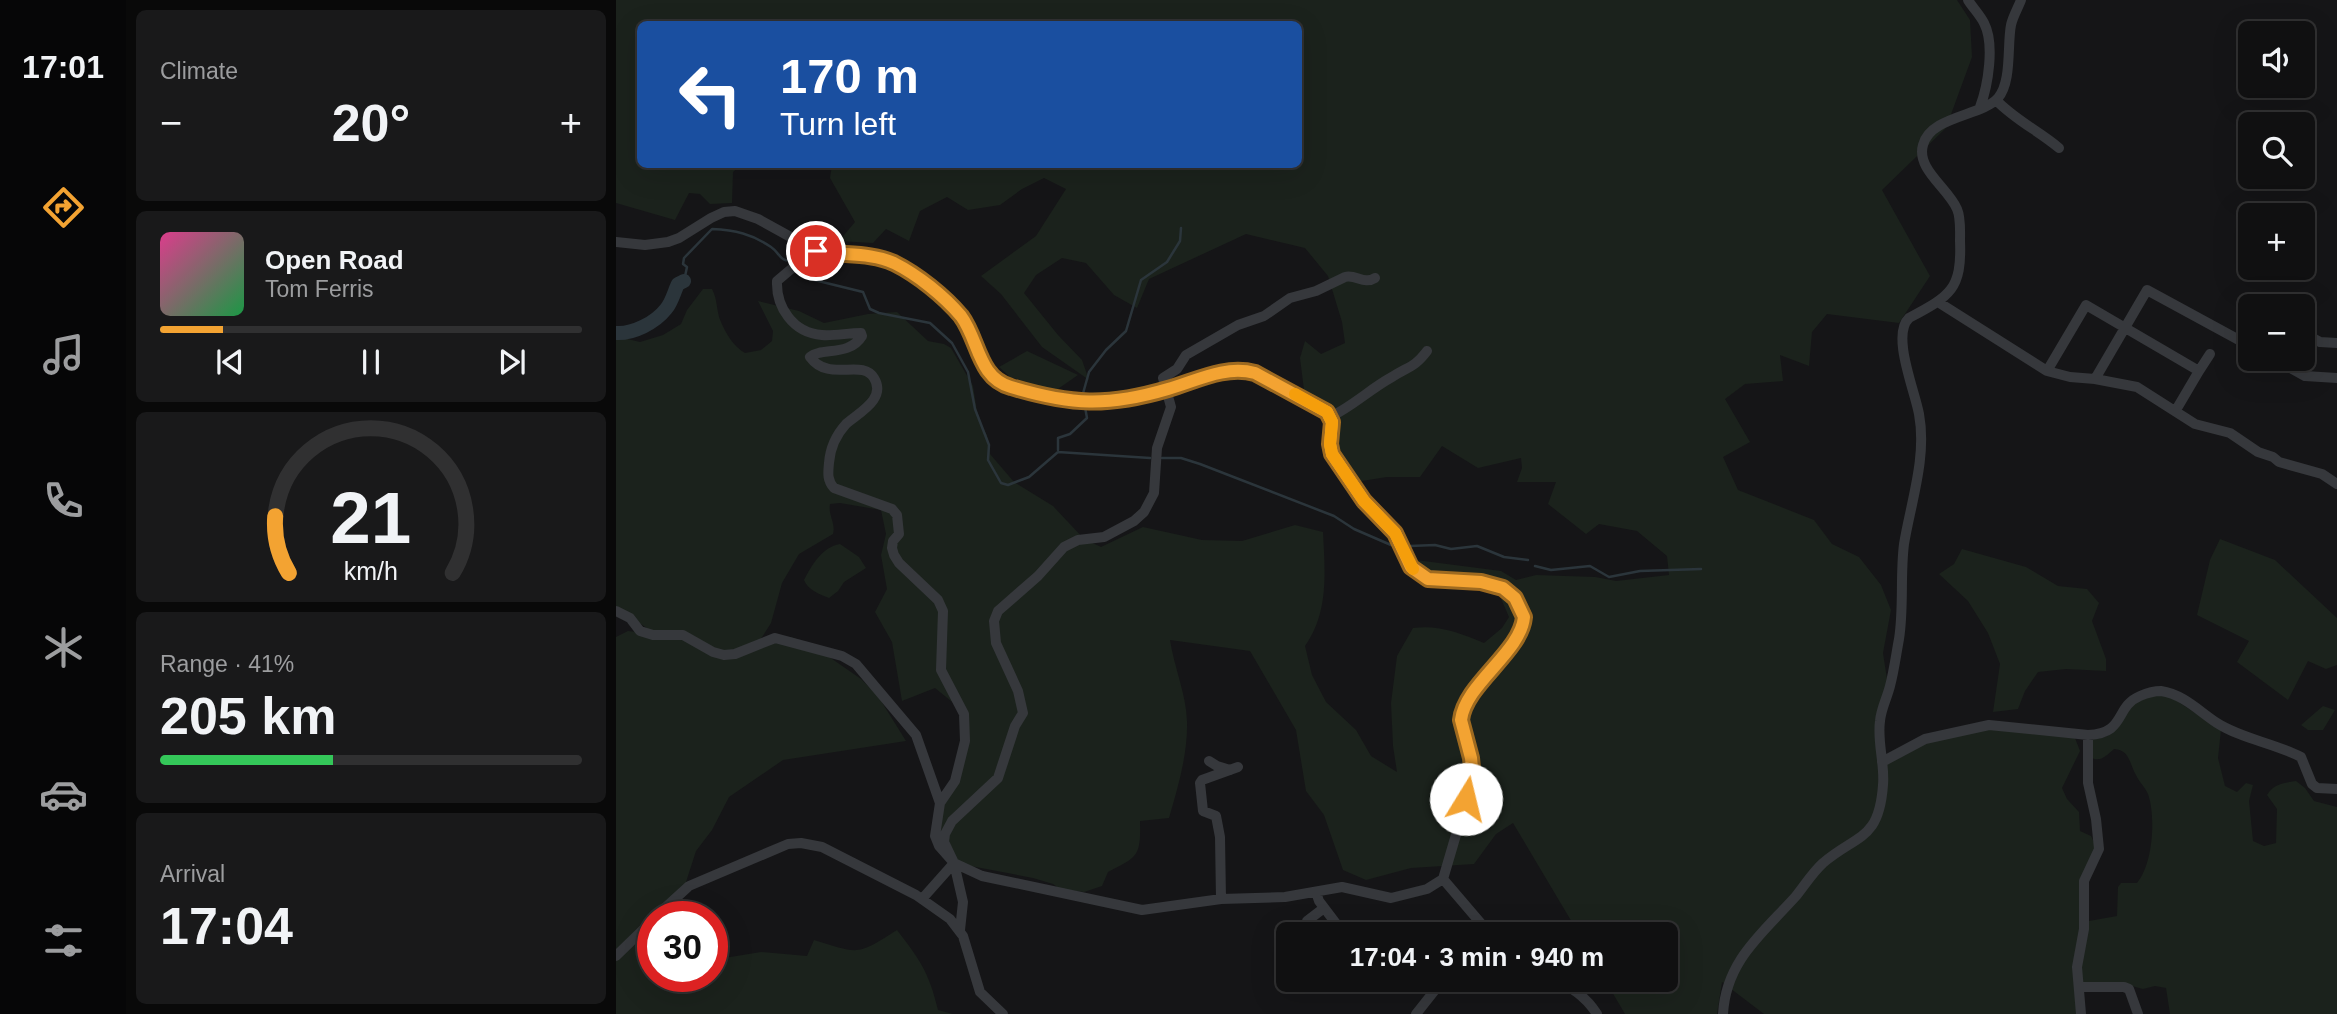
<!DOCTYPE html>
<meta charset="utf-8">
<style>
body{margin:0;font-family:Arial,sans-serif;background:#19191a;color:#f1f3f6;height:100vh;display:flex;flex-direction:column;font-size:26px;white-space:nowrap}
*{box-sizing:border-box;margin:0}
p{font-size:23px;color:#9c9d9f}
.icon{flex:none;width:38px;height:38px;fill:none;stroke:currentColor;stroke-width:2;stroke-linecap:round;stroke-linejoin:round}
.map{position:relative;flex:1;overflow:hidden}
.panel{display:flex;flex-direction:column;gap:10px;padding:10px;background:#090909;width:490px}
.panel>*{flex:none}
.guide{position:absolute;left:21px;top:21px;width:665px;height:147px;border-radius:10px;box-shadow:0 7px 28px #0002,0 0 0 2px #303031;background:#1a4fa0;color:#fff;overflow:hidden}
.fabs{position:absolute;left:1622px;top:21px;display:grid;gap:14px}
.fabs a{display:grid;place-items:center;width:77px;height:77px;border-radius:10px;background:#101011;box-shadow:0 7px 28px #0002,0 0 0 2px #303031;font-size:35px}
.speed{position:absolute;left:21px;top:901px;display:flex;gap:14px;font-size:35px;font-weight:700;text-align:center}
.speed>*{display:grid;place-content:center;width:91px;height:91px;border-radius:50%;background:#101011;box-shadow:0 7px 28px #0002,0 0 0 2px #303031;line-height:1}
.speed .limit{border:10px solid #d22;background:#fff;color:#111}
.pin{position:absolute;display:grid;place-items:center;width:60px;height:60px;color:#fff;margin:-30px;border:4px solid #fff;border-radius:50%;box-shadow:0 2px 7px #0007}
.me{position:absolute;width:77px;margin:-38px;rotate:9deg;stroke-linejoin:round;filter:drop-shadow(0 0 5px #0008)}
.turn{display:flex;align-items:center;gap:24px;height:147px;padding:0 28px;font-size:32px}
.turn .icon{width:91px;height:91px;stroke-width:2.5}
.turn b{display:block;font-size:49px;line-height:60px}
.big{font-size:52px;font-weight:800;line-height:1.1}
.panel .widget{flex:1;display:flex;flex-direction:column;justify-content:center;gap:10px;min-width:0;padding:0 24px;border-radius:10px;background:#19191a}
.panel .dial{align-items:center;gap:0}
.dial svg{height:182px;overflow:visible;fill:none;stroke:#303031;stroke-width:7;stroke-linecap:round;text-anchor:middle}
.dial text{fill:#f1f3f6;stroke:none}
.song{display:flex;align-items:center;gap:21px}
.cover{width:84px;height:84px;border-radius:10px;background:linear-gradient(135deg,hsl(330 70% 55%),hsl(140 70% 35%))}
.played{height:7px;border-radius:4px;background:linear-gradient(90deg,#f3a332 15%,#303031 15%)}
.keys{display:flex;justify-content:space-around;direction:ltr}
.heat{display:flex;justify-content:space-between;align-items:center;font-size:38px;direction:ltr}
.charge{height:10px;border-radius:5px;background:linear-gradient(90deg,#34c759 41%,#303031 0)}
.trip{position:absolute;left:660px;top:922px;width:402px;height:70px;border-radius:10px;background:#101011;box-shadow:0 7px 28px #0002,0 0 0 2px #303031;font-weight:800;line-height:70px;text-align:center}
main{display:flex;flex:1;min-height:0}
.dock{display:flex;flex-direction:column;width:126px;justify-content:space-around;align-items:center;background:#060607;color:#9c9d9f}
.dock .icon{width:49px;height:49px}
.dock .on{color:#f3a332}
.dock b{font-size:32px;color:#f1f3f6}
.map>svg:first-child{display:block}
</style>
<main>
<nav class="dock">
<b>17:01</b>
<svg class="icon on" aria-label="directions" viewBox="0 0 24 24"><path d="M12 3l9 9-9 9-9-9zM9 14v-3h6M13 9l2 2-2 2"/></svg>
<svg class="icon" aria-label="music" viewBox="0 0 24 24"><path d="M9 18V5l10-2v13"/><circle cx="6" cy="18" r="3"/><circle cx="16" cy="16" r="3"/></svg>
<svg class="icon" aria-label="phone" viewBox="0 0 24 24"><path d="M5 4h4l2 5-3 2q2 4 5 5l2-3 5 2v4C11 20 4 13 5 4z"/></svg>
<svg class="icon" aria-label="climate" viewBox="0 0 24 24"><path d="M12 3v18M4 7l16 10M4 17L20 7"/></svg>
<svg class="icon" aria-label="car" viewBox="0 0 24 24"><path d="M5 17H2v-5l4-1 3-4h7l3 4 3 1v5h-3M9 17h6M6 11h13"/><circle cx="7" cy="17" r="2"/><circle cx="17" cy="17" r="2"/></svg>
<svg class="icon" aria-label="filters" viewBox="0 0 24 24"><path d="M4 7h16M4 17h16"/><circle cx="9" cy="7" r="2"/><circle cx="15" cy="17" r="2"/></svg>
</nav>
<section class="panel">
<div class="widget"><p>Climate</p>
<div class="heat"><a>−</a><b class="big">20°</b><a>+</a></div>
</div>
<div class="widget">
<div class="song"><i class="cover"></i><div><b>Open Road</b><p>Tom Ferris</p></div></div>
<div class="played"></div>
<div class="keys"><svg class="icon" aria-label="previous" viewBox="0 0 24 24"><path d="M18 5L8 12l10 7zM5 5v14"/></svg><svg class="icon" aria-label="pause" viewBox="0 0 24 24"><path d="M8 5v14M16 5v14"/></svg><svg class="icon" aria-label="next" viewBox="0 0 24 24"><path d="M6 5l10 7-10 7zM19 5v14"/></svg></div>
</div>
<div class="widget dial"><svg viewBox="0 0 100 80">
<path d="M14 69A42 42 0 1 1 86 69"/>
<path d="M14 69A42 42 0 0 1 8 44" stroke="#f3a332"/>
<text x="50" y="56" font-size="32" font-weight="700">21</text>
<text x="50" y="72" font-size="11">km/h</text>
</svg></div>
<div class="widget"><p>Range · 41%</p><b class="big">205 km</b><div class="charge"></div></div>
<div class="widget"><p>Arrival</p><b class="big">17:04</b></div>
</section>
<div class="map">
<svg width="1721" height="1014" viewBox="0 0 1721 1014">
<rect width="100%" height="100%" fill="#151517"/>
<!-- green -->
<path fill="#1b221c" d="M 0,0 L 1341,0 L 1354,20 L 1356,57 L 1330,128 L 1266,190 L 1314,276 L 1283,323 L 1211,314 L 1196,332 L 1193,366 L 1164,355 L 1167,381 L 1129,384 L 1109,399 L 1134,442 L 1107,457 L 1122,490 L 1198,520 L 1216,544 L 1243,557 L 1265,585 L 1275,610 L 1267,653 L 1271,679 L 1262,758 L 1312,741 L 1380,728 L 1459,738 L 1464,751 L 1446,788 L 1451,799 L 1463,812 L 1464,831 L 1475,836 L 1481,848 L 1465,883 L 1463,1014 L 1148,1014 L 1106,982 L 1101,1014 L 1009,1014 L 989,980 L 1050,980 L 1050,934 L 963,934 L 897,823 L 880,834 L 858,864 L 795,868 L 750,880 L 727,870 L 708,815 L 690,791 L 680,730 L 634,651 L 554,640 C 558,667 570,693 571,721 C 572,754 562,787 553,818 L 524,821 C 525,856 522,857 492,872 L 486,886 L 468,892 L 444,889 L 437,884 L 417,878 L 344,864 L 322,837 L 327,804 L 340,784 L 351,714 L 319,688 L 286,701 L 276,642 L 259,612 L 271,589 L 265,555 L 270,534 L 265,510 L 224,503 L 214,504 C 212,516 220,523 217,534 L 183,554 L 166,583 L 155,623 L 141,645 L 175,637 L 196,645 L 245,679 L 262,696 L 290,741 L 167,760 L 113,797 L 96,830 L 80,851 L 61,910 L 56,917 L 37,917 L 37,976 L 96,976 L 96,960 L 145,952 L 191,956 L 198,940 C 244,954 240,956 281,930 C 304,960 313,972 322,1010 L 337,1014 L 0,1014 L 0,637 L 12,631 L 39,634 L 0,606 L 0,332 L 7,338 L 24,342 L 47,335 L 65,324 L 71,310 L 87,289 L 96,289 C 102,300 100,311 105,322 C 110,334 118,347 129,353 L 145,350 L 156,341 L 157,331 L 142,301 L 183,311 L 208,323 L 252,314 L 281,312 L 312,341 L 328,344 L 335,348 L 357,386 L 361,411 L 365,425 L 371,435 L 374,454 L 398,482 L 437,506 L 468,539 L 485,547 L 527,527 L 586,540 L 626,541 L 679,525 L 707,532 C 709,572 713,612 689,646 L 696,675 L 710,702 L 740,730 L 755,756 L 781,772 L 777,746 L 775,703 L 781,656 L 797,628 C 824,625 843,633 868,643 L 886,628 L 893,617 L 880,587 L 828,581 L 800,560 L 885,571 L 900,580 L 920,575 L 979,577 L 1000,581 L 1053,575 L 1051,556 L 1021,531 L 983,524 L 970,534 L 932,504 L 940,482 L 901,482 L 906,468 L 905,458 L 862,468 L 826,446 L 804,477 L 771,477 L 727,484 L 711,442 L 711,402 L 688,390 L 684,358 L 689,341 L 705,354 L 729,343 L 726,322 L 712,276 L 689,248 L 630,234 L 533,279 L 521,308 L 498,295 L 470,263 L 446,258 L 420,275 L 408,293 L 442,335 L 466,360 L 473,380 L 426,347 L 385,294 L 365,276 L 420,236 L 450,189 L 428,178 L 406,189 L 384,205 L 352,210 L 331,197 L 304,211 L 293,241 L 270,229 L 257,243 L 223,241 L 239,222 L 214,178 L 216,165 L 682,164 L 682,24 L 24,24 L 24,164 L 125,165 L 117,172 L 116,203 L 94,204 L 84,194 L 73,193 L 59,220 L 0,203 Z
M 411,351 L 462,375 L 439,391 L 394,377 L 383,367 Z
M 1604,539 L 1659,560 L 1721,618 L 1721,665 L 1710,669 L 1692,661 L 1672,700 L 1621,662 L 1633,641 L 1581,615 L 1594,560 Z
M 224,544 L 243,557 L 250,568 L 228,582 L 222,591 L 213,598 C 203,594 192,590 188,580 C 196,565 206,547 224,544 Z
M 1346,549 L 1410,567 L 1442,586 L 1471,589 L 1483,603 L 1476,621 L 1490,659 L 1490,671 L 1450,669 L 1422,672 L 1409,691 L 1402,709 L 1377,712 L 1384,664 L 1372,633 L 1352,601 L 1323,574 L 1338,564 Z
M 1538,695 L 1555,697 L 1605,730 L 1602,758 L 1609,786 L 1621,792 L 1630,783 L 1637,785 L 1633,801 L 1637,841 L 1648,846 L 1660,843 L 1661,809 L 1651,795 C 1658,784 1667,783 1680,781 L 1689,788 L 1698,801 L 1721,807 L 1721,1014 L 1554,1014 L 1550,988 L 1539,986 L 1527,989 L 1512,985 L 1467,985 L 1464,967 L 1473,921 L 1501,916 L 1502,887 L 1505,883 L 1521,883 C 1537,864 1540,817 1532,794 C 1529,787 1523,782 1520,775 C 1513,763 1514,750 1498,749 C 1490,756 1484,763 1474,757 L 1477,738 C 1502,741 1501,716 1517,704 C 1523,700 1532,698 1538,695 Z
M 1707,706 L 1719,710 L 1707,730 L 1692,730 L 1685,725 Z"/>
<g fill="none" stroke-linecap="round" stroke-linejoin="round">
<!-- stream -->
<path stroke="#2b353b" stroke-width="2.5" d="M 183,268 L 186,277 L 247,292 L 254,309 L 263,313 L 314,323 L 336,343 L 352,372 L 359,409 L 373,445 L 372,460 L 385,483 L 392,485 L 413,477 L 442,452 L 534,458
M 68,281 L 71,267 L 67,264 L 68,258 L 96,229 C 119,230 136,234 155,247 C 164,253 164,263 177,260 L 179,262
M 466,397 L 473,372 L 490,350 L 510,331 L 525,280 L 551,262 L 564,241 L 565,228
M 442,450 L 442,438 L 454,434 L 471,418 L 469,407
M 546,458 L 565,458 L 584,464 L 718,516 L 738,529 L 775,545
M 794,546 L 819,545 L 835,549 L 861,546 L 888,557 L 912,560
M 919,566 L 935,570 L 974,566 L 993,577 L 1024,571 L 1085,569"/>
<!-- river -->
<path stroke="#2b353b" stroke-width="14" d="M 0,333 C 17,334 39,323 50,309 C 56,302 58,292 62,284 L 68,281"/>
<!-- minor -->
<path stroke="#36383c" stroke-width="10" d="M 1352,0 C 1357,8 1364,15 1368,23 C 1379,44 1372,86 1364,107
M 1380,100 C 1399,120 1423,131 1443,148
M 0,242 L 29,245 L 52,242 L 63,238 L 95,218 L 108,212 L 119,211 L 142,219 L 200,251 L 259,256 L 270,260 L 310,284 L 344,315 L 353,329 L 367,365 L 382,381 L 390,386 L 445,401 L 465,403 L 489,402 L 550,390 L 613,370 L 626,369 L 639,373 L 711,412 L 716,422 L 714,444 L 716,454 L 748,501 L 779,533 L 795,567 L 803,574 L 812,579 L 865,582 L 887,588 L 899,598 L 908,617 C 905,652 849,684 845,720 L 855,758 L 857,777 L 827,879 L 874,934
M 191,247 L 187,259 L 161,281 C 160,307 177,333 206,335 C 218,336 232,333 245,333 L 246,336 C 233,357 205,347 194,357 C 213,383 246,358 258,378 C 271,399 242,413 230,424 C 220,435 214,449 213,463 C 212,473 211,480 218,488 L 276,509 L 281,515 L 283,534 L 277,541 L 276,548 L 278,555 L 283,563 L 322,600 L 327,611 L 325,670 L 348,714 L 349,741 L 339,781 L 324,803 L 319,836 L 323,846 L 338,863 L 366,876 L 526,910 L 605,899 L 669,897 L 726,887 L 775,898 L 811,889 L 827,879
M 1322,302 L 1431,371 L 1454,377 L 1479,379 L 1521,387 L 1579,424 L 1614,433 L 1642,452 L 1657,457 L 1663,462 L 1706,474 L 1721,484
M 1687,333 L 1704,342 L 1721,343
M 1658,359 L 1689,376 L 1721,378
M 1431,371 L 1470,305 L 1583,371 L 1560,410
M 1583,371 L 1594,354
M 1479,379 L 1531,290 L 1634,346
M 714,417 C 737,406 754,389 776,377 C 793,366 798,368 811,351
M 0,611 L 14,618 L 24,631 L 37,635 L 67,635 L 97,652 L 108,655 L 119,654 L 159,638 L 226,656 L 240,664 L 300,735 L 324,803
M 593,761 L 601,766 L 614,770
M 1266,762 L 1309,739 L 1373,725 L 1472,735 C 1511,733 1498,707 1524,696 C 1531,693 1538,691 1545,691 C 1567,694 1584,712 1601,723 C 1626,739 1658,743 1685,757 L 1696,784 L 1701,788 L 1721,789
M 700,892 L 703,901 L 728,934
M 306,899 L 338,863
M 605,899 L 604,837 L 600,816 L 587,811 L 584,783 L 586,780 L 622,767
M 39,917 L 73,886 L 172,844 L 185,843 L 206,847 L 300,895 L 334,919 L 347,936 L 364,992 L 387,1014
M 691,921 L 708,908
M 344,930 L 347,902 L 338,863 L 328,842 L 329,834 L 336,821 L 382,778 L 399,726 L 407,713 L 402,691 L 380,643 L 378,621 L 382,611 L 422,576 L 448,547 L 462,540 L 488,537 L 518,521 L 528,512 L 538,493 L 541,448 L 555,407 L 547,378 L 561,369 L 570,355 L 622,325 L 648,316 L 674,298 L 700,291 L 729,277 C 740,274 748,285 759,278
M 754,934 L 759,930
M 0,956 L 37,920
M 938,980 C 957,987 970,997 981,1014
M 1463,987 L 1508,987 L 1513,989 L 1522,1014
M 800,1014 L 827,980
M 1107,1014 C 1110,960 1147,933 1180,896 C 1189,885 1196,873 1207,863 C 1241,834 1263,841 1267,785 C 1269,764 1261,742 1264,721 C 1265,709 1271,698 1274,686 C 1278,671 1280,655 1283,639 C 1288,608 1284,576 1288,544 C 1295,502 1311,457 1303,414 C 1299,391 1275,335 1293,318 C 1334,296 1346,290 1344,241 C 1344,231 1345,218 1341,209 C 1332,188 1300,169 1307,145 C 1314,116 1366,116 1382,98 C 1396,82 1391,45 1395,25 C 1397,16 1402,8 1405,0
M 1465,1014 L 1461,967 L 1468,929 L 1468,881 L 1483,849 L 1480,819 L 1472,783 L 1472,735"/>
</g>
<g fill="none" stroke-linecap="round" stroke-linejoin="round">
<!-- route casing -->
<g stroke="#9e6a20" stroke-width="18">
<path id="route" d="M 200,251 C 226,256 254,252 278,263 C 302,275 328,296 345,316 C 363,340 362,378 395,387 C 455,405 491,407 552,389 C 580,381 609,365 639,373 L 711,412 L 716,422 L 714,444 L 716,454 L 748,501 L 779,533 L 795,567 L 812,579 L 865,582 L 887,588 L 899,598 L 908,617 C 905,652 849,684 845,720 L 855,758 L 857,777 L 850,799"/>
</g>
<!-- route -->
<use href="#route" stroke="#f3a332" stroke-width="12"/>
<!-- slow -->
<path stroke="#f59e0b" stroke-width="12" d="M 679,394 L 711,412 L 716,422 L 714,444 L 716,454 L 748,501 L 779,533 L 797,569"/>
</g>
</svg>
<div class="fabs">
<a><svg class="icon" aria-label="sound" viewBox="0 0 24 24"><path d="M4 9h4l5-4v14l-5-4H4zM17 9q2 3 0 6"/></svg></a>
<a><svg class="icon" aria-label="search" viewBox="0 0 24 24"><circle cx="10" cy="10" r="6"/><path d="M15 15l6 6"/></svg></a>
<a>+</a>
<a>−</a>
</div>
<div class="speed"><div class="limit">30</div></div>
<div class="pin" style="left:200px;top:251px;background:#d93025"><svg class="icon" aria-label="arrive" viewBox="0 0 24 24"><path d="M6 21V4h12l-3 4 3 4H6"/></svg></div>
<svg class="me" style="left:850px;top:799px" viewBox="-20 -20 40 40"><circle r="19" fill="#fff"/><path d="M0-13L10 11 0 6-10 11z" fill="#f3a332"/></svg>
<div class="trip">17:04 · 3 min · 940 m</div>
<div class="guide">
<div class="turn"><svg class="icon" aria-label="left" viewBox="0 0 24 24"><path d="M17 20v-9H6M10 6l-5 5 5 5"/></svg><div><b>170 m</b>Turn left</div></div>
</div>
</div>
</main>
